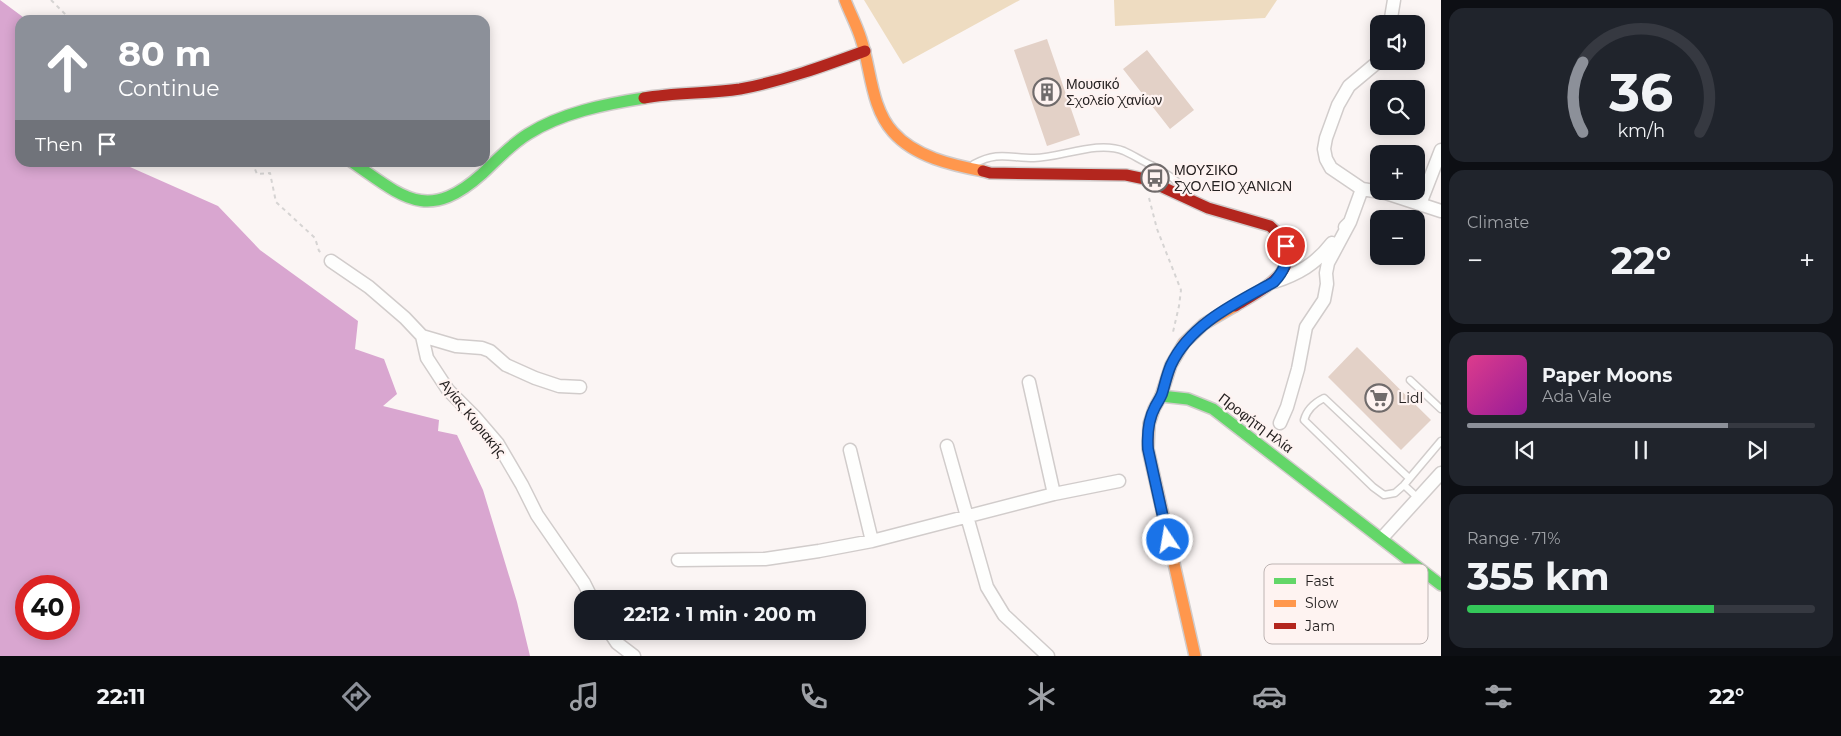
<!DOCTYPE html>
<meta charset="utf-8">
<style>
body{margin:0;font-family:Montserrat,sans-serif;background:#20242c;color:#f1f3f6;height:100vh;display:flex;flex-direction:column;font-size:19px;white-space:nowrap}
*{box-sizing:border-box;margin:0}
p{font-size:16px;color:#9ea1a6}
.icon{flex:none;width:28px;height:28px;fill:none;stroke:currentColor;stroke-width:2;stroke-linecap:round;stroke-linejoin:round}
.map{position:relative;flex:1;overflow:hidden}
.sheet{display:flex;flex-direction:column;gap:8px;padding:8px;background:#0d0f14;width:400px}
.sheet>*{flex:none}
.banner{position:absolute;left:15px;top:15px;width:475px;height:152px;border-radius:15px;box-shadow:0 2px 12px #0003;background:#8c9099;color:#fff;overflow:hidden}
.buttons{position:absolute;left:1370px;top:15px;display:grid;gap:10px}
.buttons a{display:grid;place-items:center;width:55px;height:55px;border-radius:10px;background:#171b24;box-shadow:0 2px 12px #0003;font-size:25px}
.speed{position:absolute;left:15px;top:575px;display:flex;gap:10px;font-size:25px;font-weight:700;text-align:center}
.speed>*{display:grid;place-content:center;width:65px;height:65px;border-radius:50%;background:#171b24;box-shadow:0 2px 12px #0003;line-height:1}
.speed .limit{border:8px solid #d22;background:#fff;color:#111}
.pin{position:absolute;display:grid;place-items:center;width:42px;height:42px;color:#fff;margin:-21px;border:2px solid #fff;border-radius:50%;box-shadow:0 1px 5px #0007}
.me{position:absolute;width:55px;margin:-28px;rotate:348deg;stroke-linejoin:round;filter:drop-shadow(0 0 4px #0008)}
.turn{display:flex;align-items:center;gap:18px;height:105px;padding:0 20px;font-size:22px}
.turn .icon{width:65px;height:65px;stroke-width:2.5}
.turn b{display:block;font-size:35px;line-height:42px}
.then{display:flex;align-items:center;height:48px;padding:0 20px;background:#0003;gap:10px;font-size:19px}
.big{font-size:38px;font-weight:700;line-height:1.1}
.sheet .card{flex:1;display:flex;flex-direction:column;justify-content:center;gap:8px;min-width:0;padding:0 18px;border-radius:15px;background:#20242c}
.sheet .dial{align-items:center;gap:0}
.dial svg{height:130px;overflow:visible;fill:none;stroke:#363941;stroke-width:7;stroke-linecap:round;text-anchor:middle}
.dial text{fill:#f1f3f6;stroke:none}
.song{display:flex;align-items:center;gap:15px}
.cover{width:60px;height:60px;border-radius:8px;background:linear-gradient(135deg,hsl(330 70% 55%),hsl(300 70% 35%))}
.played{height:5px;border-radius:2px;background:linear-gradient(90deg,#8c9099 75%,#363941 75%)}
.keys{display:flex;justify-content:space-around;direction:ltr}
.heat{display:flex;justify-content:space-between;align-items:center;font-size:28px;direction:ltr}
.charge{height:8px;border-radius:4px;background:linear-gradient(90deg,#34c759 71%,#363941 0)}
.trip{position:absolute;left:574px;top:590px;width:292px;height:50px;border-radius:15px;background:#171b24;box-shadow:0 2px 12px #0003;font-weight:700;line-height:50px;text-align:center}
.tab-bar{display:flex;height:80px;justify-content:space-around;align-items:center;background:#090b0e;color:#9ea1a6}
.tab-bar .icon{width:35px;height:35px}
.tab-bar .active{color:#8c9099}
.tab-bar b{font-size:22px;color:#f1f3f6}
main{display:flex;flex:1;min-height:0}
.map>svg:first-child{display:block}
</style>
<main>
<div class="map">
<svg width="1441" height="656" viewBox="0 0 1441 656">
<rect width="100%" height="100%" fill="#fbf5f4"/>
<!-- green -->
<path fill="#eedcc1" d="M 864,0 L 1020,0 L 903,64 Z
M 1114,0 L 1277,0 L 1265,18 L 1115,26 Z"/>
<!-- water -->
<path fill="#d9a6d0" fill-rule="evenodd" d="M 0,0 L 27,20 L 20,20 L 20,162 L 132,163 L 130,167 L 218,206 L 260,250 L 358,321 L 355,349 L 384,359 L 397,394 L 383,406 L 439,420 L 438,431 L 457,435 L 483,490 L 517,602 L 530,656 L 0,656 ZM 26,586 L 69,586 L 69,629 L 26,629 Z"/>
<!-- building -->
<path fill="#e3d1c7" d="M 1047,39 L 1080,135 L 1047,146 L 1014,50 Z
M 1147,50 L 1194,110 L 1170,129 L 1123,69 Z
M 1357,347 L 1431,420 L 1401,450 L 1328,377 Z"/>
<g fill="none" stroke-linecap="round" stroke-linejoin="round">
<!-- lane casing -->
<g stroke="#d1cccb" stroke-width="9">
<path id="lane" d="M 974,164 C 998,151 1009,158 1034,158 C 1061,158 1097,140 1124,151 C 1133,155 1142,161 1151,165 C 1163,172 1176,178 1184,190
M 1410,380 L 1441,409
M 1409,478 L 1324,398 C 1314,403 1307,409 1304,420 L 1373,487 L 1384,495 L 1395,493 L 1404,485 L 1441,441
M 1404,485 L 1419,499"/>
</g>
<!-- street casing -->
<g stroke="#d1cccb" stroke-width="15">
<path id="street" d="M 1390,24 L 1394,0
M 1379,61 L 1349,86 L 1338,105 L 1326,138 L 1324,149 L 1326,159 L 1331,168 L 1362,189 L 1386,193 L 1441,211
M 1420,204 L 1441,150
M 1345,227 L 1350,222 L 1362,189
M 331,261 L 369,287 L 405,318 L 422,336 L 427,358 L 448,390 L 474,416 L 498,444 L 522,485 L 537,515 L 584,583 L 592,599
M 1274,282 C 1298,274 1316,264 1332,243
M 422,336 L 456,346 L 482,348 L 490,351 L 506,365 L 535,378 L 559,386 L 580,387
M 1029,382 L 1054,494
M 1280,423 L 1287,407 L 1298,369 L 1306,327 L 1324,300 L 1327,284 L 1326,273 L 1328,263 L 1350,222
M 947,446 L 987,587 L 1004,615 L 1048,656
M 850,450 L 872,541
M 1382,538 L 1441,473
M 678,560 L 765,559 L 819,551 L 872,541 L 1054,494 L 1119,481
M 609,631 L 617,643 L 634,656"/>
</g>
<!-- fast casing -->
<g stroke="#d1cccb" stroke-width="14">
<path id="fast" d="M 352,162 C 403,197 427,223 482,174 C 497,160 510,145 528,134 C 561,113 605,104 644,98
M 1161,396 L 1188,399 L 1213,409 L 1441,585"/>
</g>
<!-- slow casing -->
<g stroke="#d1cccb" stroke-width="14">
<path id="slow" d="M 845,0 C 850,13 857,26 861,39 C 871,69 871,108 893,132 C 915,157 952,165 983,171
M 1195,656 L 1148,449 L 1149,424 L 1154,409 L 1161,396 L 1171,365 L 1184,343 L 1204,324 L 1235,306"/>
</g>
<!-- jam casing -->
<g stroke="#d1cccb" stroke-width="14">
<path id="jam" d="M 644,98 C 675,92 708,94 740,89 C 783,81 824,66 865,51
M 983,171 L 990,173 L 1126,175 L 1145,179 L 1208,208 L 1270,226 C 1314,265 1266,287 1235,306"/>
</g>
<!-- path -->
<path stroke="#d6d4d3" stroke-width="2" stroke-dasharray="4 4" stroke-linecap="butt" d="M 51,0 L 71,20
M 252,162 L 257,174 L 270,173 L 276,202 L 315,238 L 319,251 L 322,253
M 1149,198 L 1157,229 L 1181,290 L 1179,306 L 1173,332"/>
<!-- lane -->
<use href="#lane" stroke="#fefefd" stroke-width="6"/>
<!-- street -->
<use href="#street" stroke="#fefefd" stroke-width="12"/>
<!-- fast -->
<use href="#fast" stroke="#63d668" stroke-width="11"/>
<!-- slow -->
<use href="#slow" stroke="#ff974d" stroke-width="11"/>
<!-- jam -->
<use href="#jam" stroke="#b3261e" stroke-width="11"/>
</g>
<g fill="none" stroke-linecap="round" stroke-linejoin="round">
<!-- route casing -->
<g stroke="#114b97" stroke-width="12">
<path id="route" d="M 1168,540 L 1148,449 C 1147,434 1148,420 1155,407 C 1157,403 1160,399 1162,394 C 1165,384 1167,374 1171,365 C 1190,324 1236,303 1274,282 C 1284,271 1288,262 1286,246"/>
</g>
<!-- route -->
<use href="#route" stroke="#1a73e8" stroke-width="9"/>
</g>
<!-- icons -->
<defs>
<g id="building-ring" transform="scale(1.4375)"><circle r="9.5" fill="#fef3f1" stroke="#706b6b" stroke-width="1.5"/><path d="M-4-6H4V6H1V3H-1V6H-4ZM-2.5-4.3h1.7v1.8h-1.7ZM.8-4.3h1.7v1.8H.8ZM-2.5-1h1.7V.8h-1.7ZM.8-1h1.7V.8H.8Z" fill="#706b6b"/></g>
<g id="bus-ring" transform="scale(1.4375)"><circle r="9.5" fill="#fef3f1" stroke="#706b6b" stroke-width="1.5"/><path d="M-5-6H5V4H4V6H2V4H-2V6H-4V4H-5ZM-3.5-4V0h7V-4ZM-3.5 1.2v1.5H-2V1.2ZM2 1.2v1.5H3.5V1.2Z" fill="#706b6b"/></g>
<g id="supermarket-ring" transform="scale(1.4375)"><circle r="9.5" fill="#fef3f1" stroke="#706b6b" stroke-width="1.5"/><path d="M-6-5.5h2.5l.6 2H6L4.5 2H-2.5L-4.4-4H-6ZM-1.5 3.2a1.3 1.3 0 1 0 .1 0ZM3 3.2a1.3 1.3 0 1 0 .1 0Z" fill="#706b6b"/></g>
</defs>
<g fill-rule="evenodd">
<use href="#building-ring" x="1047" y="92"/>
<use href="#bus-ring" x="1155" y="178"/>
<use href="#supermarket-ring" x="1379" y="398"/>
</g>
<g text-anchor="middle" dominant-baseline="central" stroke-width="4.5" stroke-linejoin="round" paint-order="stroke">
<!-- poi labels -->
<g font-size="14" fill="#252121" stroke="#fef3f1" text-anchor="start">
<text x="1066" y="84">Μουσικό<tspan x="1066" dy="16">Σχολείο Χανίων</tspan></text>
<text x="1174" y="170">ΜΟΥΣΙΚΟ<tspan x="1174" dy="16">ΣΧΟΛΕΙΟ ΧΑΝΙΩΝ</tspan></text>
<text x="1398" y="398">Lidl</text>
</g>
<!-- street labels -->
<g font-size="14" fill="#252121" stroke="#fef3f1">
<text transform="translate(473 418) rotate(51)">Αγίας Κυριακής</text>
<text transform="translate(1256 423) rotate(37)">Προφήτη Ηλία</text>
</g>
</g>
<!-- legend -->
<rect x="1264" y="564" width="164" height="80" rx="8" fill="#fef3f1" stroke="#bdb4b3" stroke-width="1"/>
<rect x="1274" y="578" width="22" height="6" fill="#63d668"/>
<rect x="1274" y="600" width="22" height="7" fill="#ff974d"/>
<rect x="1274" y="623" width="22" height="6" fill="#b3261e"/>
<g font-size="14" fill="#252121">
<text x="1305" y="586">Fast</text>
<text x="1305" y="608">Slow</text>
<text x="1305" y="631">Jam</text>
</g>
</svg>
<div class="buttons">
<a><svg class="icon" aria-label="sound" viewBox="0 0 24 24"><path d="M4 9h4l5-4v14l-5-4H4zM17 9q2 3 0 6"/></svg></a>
<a><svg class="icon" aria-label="search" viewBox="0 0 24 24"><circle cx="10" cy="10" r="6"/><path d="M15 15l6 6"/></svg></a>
<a>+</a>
<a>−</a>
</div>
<div class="speed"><div class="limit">40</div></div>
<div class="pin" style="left:1286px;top:246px;background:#d93025"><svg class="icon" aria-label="arrive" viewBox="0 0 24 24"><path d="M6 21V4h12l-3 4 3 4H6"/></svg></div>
<svg class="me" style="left:1168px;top:540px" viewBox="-20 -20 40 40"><circle r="17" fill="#1a73e8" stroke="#fff" stroke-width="3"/><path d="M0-11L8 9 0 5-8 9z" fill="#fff"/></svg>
<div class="trip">22:12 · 1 min · 200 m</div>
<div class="banner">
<div class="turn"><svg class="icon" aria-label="ahead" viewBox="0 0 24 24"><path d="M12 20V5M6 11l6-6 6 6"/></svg><div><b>80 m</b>Continue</div></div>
<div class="then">Then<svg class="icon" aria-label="arrive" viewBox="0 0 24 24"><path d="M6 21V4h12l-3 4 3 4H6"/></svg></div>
</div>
</div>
<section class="sheet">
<div class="card dial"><svg viewBox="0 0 100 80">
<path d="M14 69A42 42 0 1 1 86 69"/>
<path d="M14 69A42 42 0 0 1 14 26" stroke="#8c9099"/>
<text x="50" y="56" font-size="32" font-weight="700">36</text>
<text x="50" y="72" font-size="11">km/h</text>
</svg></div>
<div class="card"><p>Climate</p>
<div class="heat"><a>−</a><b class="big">22°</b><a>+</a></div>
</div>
<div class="card">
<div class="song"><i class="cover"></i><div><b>Paper Moons</b><p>Ada Vale</p></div></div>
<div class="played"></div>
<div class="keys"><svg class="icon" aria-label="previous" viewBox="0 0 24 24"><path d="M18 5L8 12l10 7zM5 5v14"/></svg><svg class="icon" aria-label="pause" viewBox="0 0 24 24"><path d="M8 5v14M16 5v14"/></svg><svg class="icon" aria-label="next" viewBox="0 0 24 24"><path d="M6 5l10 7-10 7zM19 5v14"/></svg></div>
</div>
<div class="card"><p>Range · 71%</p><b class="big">355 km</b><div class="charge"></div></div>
</section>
</main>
<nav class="tab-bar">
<b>22:11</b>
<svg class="icon active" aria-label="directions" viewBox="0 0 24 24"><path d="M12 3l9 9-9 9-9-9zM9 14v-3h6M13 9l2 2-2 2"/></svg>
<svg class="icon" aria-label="music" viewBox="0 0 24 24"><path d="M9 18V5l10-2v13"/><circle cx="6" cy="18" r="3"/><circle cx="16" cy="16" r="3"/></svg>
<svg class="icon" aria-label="phone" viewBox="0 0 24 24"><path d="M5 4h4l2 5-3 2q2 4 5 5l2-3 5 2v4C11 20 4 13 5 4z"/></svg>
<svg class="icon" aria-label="climate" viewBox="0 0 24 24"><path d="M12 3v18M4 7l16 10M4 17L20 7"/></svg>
<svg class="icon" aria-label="car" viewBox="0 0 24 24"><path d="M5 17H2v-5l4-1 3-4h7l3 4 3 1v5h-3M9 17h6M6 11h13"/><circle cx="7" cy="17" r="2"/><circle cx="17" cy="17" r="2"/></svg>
<svg class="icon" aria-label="filters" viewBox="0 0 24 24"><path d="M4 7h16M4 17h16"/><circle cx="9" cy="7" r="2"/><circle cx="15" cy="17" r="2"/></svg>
<b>22°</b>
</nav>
